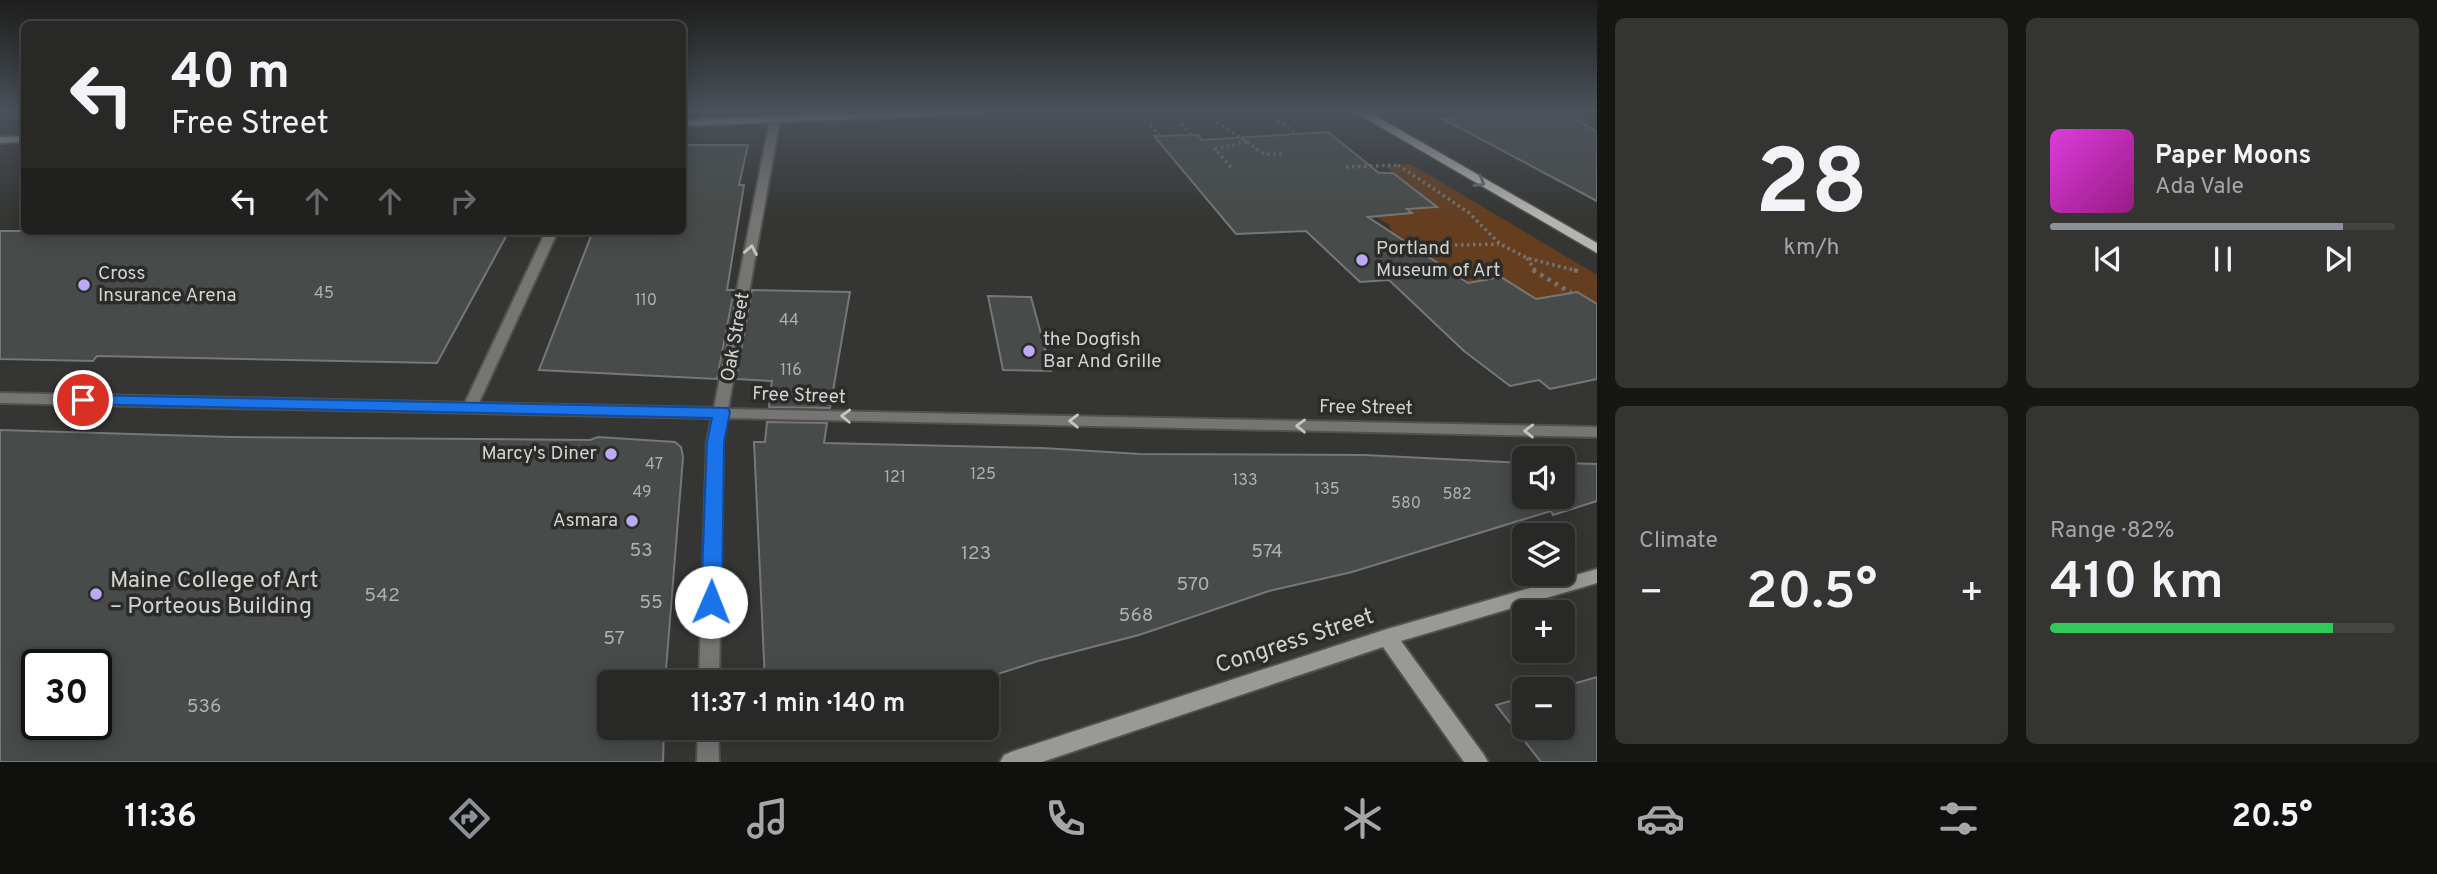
<!DOCTYPE html>
<meta charset="utf-8">
<style>
body{margin:0;font-family:Overpass,sans-serif;background:#343432;color:#f1f3f6;height:100vh;display:flex;flex-direction:column;font-size:26px;white-space:nowrap}
*{box-sizing:border-box;margin:0}
p{font-size:23px;color:#a5a6a7}
.icon{flex:none;width:38px;height:38px;fill:none;stroke:currentColor;stroke-width:2;stroke-linecap:round;stroke-linejoin:round}
.map{position:relative;flex:1;overflow:hidden}
.panel{display:flex;flex-direction:column;gap:18px;padding:18px;background:#161615;width:840px}
.panel>*{flex:none}
.top-card{position:absolute;left:21px;top:21px;width:665px;height:214px;border-radius:10px;box-shadow:0 4px 18px #0003,0 0 0 2px #444443;background:#282826;color:#f1f3f6;overflow:hidden}
.tools{position:absolute;left:1512px;top:446px;display:grid;gap:14px}
.tools a{display:grid;place-items:center;width:63px;height:63px;border-radius:10px;background:#282826;box-shadow:0 4px 18px #0003,0 0 0 2px #444443;font-size:35px}
.speed{position:absolute;left:21px;top:649px;display:flex;gap:14px;font-size:35px;font-weight:700;text-align:center}
.speed>*{display:grid;place-content:center;width:91px;height:91px;border-radius:50%;background:#282826;box-shadow:0 4px 18px #0003,0 0 0 2px #444443;line-height:1}
.speed .limit{border:4px solid #111;border-radius:10px;background:#fff;color:#111}
.pin{position:absolute;display:grid;place-items:center;width:60px;height:60px;color:#fff;margin:-30px;border:4px solid #fff;border-radius:50%;box-shadow:0 2px 7px #0007}
.me{position:absolute;width:77px;margin:-38px;rotate:1deg;stroke-linejoin:round;filter:drop-shadow(0 0 5px #0008)}
.turn{display:flex;align-items:center;gap:24px;height:147px;padding:0 35px;font-size:32px}
.turn .icon{width:91px;height:91px;stroke-width:2.5}
.turn b{display:block;font-size:49px;line-height:60px}
.lanes{display:flex;align-items:center;height:66px;padding:0 35px;background:#0003;justify-content:center;gap:35px;direction:ltr}
.lanes .off{opacity:.35}
.big{font-size:52px;font-weight:600;line-height:1.1}
.panel .tile{flex:1;display:flex;flex-direction:column;justify-content:center;gap:10px;min-width:0;padding:0 24px;border-radius:10px;background:#343432}
.panel .dial{align-items:center;gap:0}
.dial b{font-size:91px;line-height:1}
.song{display:flex;align-items:center;gap:21px}
.cover{width:84px;height:84px;border-radius:10px;background:linear-gradient(135deg,hsl(300 70% 55%),hsl(310 70% 35%))}
.played{height:7px;border-radius:4px;background:linear-gradient(90deg,#8c9099 85%,#444443 85%)}
.keys{display:flex;justify-content:space-around;direction:ltr}
.heat{display:flex;justify-content:space-between;align-items:center;font-size:38px;direction:ltr}
.charge{height:10px;border-radius:5px;background:linear-gradient(90deg,#34c759 82%,#444443 0)}
.panel .tiles{flex:1;display:grid;gap:18px;grid-template-columns:repeat(2,1fr)}
.trip{position:absolute;left:597px;top:670px;width:402px;height:70px;border-radius:10px;background:#282826;box-shadow:0 4px 18px #0003,0 0 0 2px #444443;font-weight:600;line-height:70px;text-align:center}
.tab-bar{display:flex;height:112px;justify-content:space-around;align-items:center;background:#10100f;color:#a5a6a7}
.tab-bar .icon{width:49px;height:49px}
.tab-bar .active{color:#8c9099}
.tab-bar b{font-size:32px;color:#f1f3f6}
main{display:flex;flex:1;min-height:0}
.map>svg:first-child{display:block}
</style>
<main>
<div class="map">
<svg width="1597" height="762" viewBox="0 0 1597 762">
<rect width="100%" height="100%" fill="#353633"/>
<!-- green -->
<path fill="#643e1f" d="M 1411,164 L 1597,275 L 1597,304 L 1577,292 L 1536,299 L 1501,277 L 1468,283 L 1392,232 L 1389,224 L 1373,216 L 1411,213 L 1407,209 L 1436,207 L 1385,166 Z"/>
<!-- building -->
<path fill="#474b49" stroke="#757876" stroke-width="2" fill-rule="evenodd" d="M 1506,111 L 1563,111 L 1597,132 L 1597,201 L 1443,119 Z
M 1328,132 L 1379,173 L 1393,173 L 1437,207 L 1407,209 L 1412,213 L 1368,217 L 1468,283 L 1501,277 L 1536,299 L 1577,292 L 1597,304 L 1597,379 L 1550,389 L 1539,380 L 1510,386 L 1464,351 L 1389,280 L 1360,282 L 1306,231 L 1236,234 L 1154,136 L 1198,135 L 1202,140 Z
M 682,145 L 748,145 L 739,185 L 744,185 L 727,290 L 734,290 L 717,379 L 539,370 L 593,231 L 682,231 Z
M 0,231 L 509,231 L 437,363 L 97,356 L 93,361 L 0,359 Z
M 752,290 L 850,292 L 830,408 L 769,407 L 772,381 L 736,379 Z
M 988,296 L 1031,297 L 1051,371 L 1003,370 Z
M 767,422 L 827,423 L 824,443 L 1043,448 L 1140,454 L 1364,455 L 1524,463 L 1524,497 L 1563,497 L 1563,463 L 1597,464 L 1597,501 L 1553,515 L 1551,511 L 1352,572 L 1269,591 L 1139,635 L 1038,661 L 973,682 L 765,682 L 754,442 L 765,442 Z
M 0,430 L 231,437 L 590,440 L 598,437 L 675,442 L 681,447 L 683,457 L 665,682 L 609,682 L 609,728 L 664,728 L 663,762 L 0,762 ZM 37,665 L 96,665 L 96,724 L 37,724 Z
M 1597,677 L 1597,762 L 1541,762 L 1496,705 L 1524,697 L 1524,728 L 1563,728 L 1563,690 L 1552,690 Z"/>
<g fill="none" stroke-linecap="round" stroke-linejoin="round">
<!-- lane casing -->
<g stroke="#51524f" stroke-width="4">
<path id="lane" d="M 546,231 L 558,231 L 476,409 L 474,412 L 464,412 L 462,409 Z"/>
</g>
<!-- street casing -->
<g stroke="#51524f" stroke-width="4">
<path id="street" d="M 775,116 L 780,119 L 728,409 L 1597,427 L 1597,437 L 727,418 L 723,442 L 719,682 L 699,682 L 707,442 L 712,418 L 0,403 L 0,393 L 714,408 L 770,119 Z
M 698,728 L 718,728 L 719,762 L 697,762 Z"/>
</g>
<!-- secondary casing -->
<g stroke="#51524f" stroke-width="4">
<path id="secondary" d="M 907,111 L 985,111 L 981,114 L 682,126 L 682,120 Z
M 24,136 L 24,142 L 0,143 L 0,137 Z
M 1597,569 L 1597,583 L 1401,641 L 1484,755 L 1488,762 L 1464,762 L 1383,647 L 1042,762 L 1000,762 L 1004,755 L 1011,752 L 1387,629 Z"/>
</g>
<!-- primary casing -->
<g stroke="#51524f" stroke-width="3">
<path id="primary" d="M 1353,111 L 1367,111 L 1597,243 L 1597,253 Z"/>
</g>
<!-- path-far1 -->
<path stroke="#747572" stroke-width="3.5" stroke-dasharray="2.5 3.5" stroke-linecap="butt" d="M 1278,120 L 1296,134
M 1217,122 L 1264,154 L 1284,154
M 1181,124 L 1191,135
M 1150,125 L 1160,136
M 1398,165 L 1468,212 L 1500,244 L 1527,258 L 1581,272
M 1231,167 L 1215,149 L 1248,141
M 1346,167 L 1398,165
M 1413,246 L 1499,244
M 1527,258 L 1536,272"/>
<!-- path -->
<path stroke="#747572" stroke-width="4.5" stroke-dasharray="3.5 5" stroke-linecap="butt" d="M 1533,270 L 1571,293
M 1574,270 L 1582,272"/>
<!-- lane -->
<use href="#lane" fill="#767574" fill-rule="evenodd"/>
<!-- street -->
<use href="#street" fill="#767574" fill-rule="evenodd"/>
<!-- secondary -->
<use href="#secondary" fill="#999996" fill-rule="evenodd"/>
<!-- primary -->
<use href="#primary" fill="#b5b4b1" fill-rule="evenodd"/>
</g>
<!-- one-way arrows -->
<defs><path id="oneway-chevron" d="M-2-3.5L2.5 0L-2 3.5" fill="none" stroke-width="1.6" stroke-linecap="round" stroke-linejoin="round" transform="scale(1.75)"/></defs>
<use stroke="#696966" href="#oneway-chevron" transform="translate(1480 182) rotate(30)"/>
<g stroke="#c4c5c3">
<use href="#oneway-chevron" transform="translate(751 250) rotate(-80)"/>
<use href="#oneway-chevron" transform="translate(846 416) rotate(-178)"/>
<use href="#oneway-chevron" transform="translate(1074 421) rotate(-179)"/>
<use href="#oneway-chevron" transform="translate(1301 426) rotate(-179)"/>
<use href="#oneway-chevron" transform="translate(1529 431) rotate(-179)"/>
</g>
<!-- sky -->
<linearGradient id="sky" x2="0" y2="1"><stop stop-color="#1d1e1c"/><stop offset="0.51" stop-color="#4b525b"/><stop offset="1" stop-color="#4b525b" stop-opacity="0"/></linearGradient>
<rect width="1597" height="218" fill="url(#sky)"/>
<!-- route -->
<path fill="#1a73e8" stroke="#114b97" stroke-width="2" d="M 83,395 L 728,408 L 730,412 L 724,442 L 722,602 L 719,608 L 711,611 L 704,608 L 701,602 L 707,442 L 712,418 L 77,404 L 77,396 Z"/>
<!-- markers -->
<g fill="#bcaaf6" stroke="#2b2c29" stroke-width="2.5">
<circle cx="1362" cy="260" r="7"/>
<circle cx="84" cy="285" r="7"/>
<circle cx="1029" cy="351" r="7"/>
<circle cx="611" cy="454" r="7"/>
<circle cx="632" cy="521" r="7"/>
<circle cx="96" cy="594" r="7"/>
</g>
<g text-anchor="middle" dominant-baseline="central" stroke-width="7" stroke-linejoin="round" paint-order="stroke">
<!-- number labels -->
<g font-size="16" fill="#afb1af">
<text x="324" y="294">45</text>
<text x="646" y="301">110</text>
<text x="789" y="321">44</text>
<text x="791" y="371">116</text>
<text x="654" y="465">47</text>
<text x="983" y="475">125</text>
<text x="895" y="478">121</text>
<text x="1245" y="481">133</text>
<text x="1327" y="490">135</text>
<text x="642" y="493">49</text>
<text x="1457" y="495">582</text>
<text x="1406" y="504">580</text>
</g>
<!-- poi labels -->
<g font-size="19" fill="#d2d3d1" stroke="#2b2c29" text-anchor="start">
<text x="1376" y="249">Portland<tspan x="1376" dy="22">Museum of Art</tspan></text>
<text x="98" y="274">Cross<tspan x="98" dy="22">Insurance Arena</tspan></text>
<text x="1043" y="340">the Dogfish<tspan x="1043" dy="22">Bar And Grille</tspan></text>
<text x="597" y="454" text-anchor="end">Marcy's Diner</text>
<text x="618" y="521" text-anchor="end">Asmara</text>
</g>
<!-- street labels -->
<g font-size="19" fill="#d2d3d1" stroke="#2b2c29">
<text transform="translate(736 337) rotate(-80)">Oak Street</text>
<text transform="translate(799 396) rotate(2)">Free Street</text>
<text transform="translate(1366 408) rotate(1)">Free Street</text>
</g>
<!-- near-number labels -->
<g font-size="19" fill="#afb1af">
<text x="641" y="551">53</text>
<text x="1267" y="552">574</text>
<text x="976" y="554">123</text>
<text x="1193" y="585">570</text>
<text x="382" y="596">542</text>
<text x="651" y="603">55</text>
<text x="1136" y="616">568</text>
<text x="614" y="639">57</text>
<text x="204" y="707">536</text>
</g>
<!-- near-poi labels -->
<g font-size="23" fill="#d2d3d1" stroke="#2b2c29" text-anchor="start">
<text x="110" y="581">Maine College of Art<tspan x="110" dy="26">– Porteous Building</tspan></text>
</g>
<!-- near-street labels -->
<g font-size="23" fill="#d2d3d1" stroke="#2b2c29">
<text transform="translate(1295 642) rotate(-18)">Congress Street</text>
</g>
</g>
</svg>
<div class="tools">
<a><svg class="icon" aria-label="sound" viewBox="0 0 24 24"><path d="M4 9h4l5-4v14l-5-4H4zM17 9q2 3 0 6"/></svg></a>
<a><svg class="icon" aria-label="layers" viewBox="0 0 24 24"><path d="M12 4l9 5-9 5-9-5zM3 14l9 5 9-5"/></svg></a>
<a>+</a>
<a>−</a>
</div>
<div class="speed"><div class="limit">30</div></div>
<div class="pin" style="left:83px;top:400px;background:#d93025"><svg class="icon" aria-label="arrive" viewBox="0 0 24 24"><path d="M6 21V4h12l-3 4 3 4H6"/></svg></div>
<svg class="me" style="left:711px;top:602px" viewBox="-20 -20 40 40"><circle r="19" fill="#fff"/><path d="M0-13L10 11 0 6-10 11z" fill="#1a73e8"/></svg>
<div class="trip">11:37 · 1 min · 140 m</div>
<div class="top-card">
<div class="turn"><svg class="icon" aria-label="left" viewBox="0 0 24 24"><path d="M17 20v-9H6M10 6l-5 5 5 5"/></svg><div><b>40 m</b>Free Street</div></div>
<div class="lanes"><svg class="icon" aria-label="left" viewBox="0 0 24 24"><path d="M17 20v-9H6M10 6l-5 5 5 5"/></svg><svg class="icon off" aria-label="ahead" viewBox="0 0 24 24"><path d="M12 20V5M6 11l6-6 6 6"/></svg><svg class="icon off" aria-label="ahead" viewBox="0 0 24 24"><path d="M12 20V5M6 11l6-6 6 6"/></svg><svg class="icon off" aria-label="right" viewBox="0 0 24 24"><path d="M7 20v-9h11M14 6l5 5-5 5"/></svg></div>
</div>
</div>
<section class="panel">
<div class="tiles">
<div class="tile dial"><b>28</b><p>km/h</p></div>
<div class="tile">
<div class="song"><i class="cover"></i><div><b>Paper Moons</b><p>Ada Vale</p></div></div>
<div class="played"></div>
<div class="keys"><svg class="icon" aria-label="previous" viewBox="0 0 24 24"><path d="M18 5L8 12l10 7zM5 5v14"/></svg><svg class="icon" aria-label="pause" viewBox="0 0 24 24"><path d="M8 5v14M16 5v14"/></svg><svg class="icon" aria-label="next" viewBox="0 0 24 24"><path d="M6 5l10 7-10 7zM19 5v14"/></svg></div>
</div>
<div class="tile"><p>Climate</p>
<div class="heat"><a>−</a><b class="big">20.5°</b><a>+</a></div>
</div>
<div class="tile"><p>Range · 82%</p><b class="big">410 km</b><div class="charge"></div></div>
</div>
</section>
</main>
<nav class="tab-bar">
<b>11:36</b>
<svg class="icon active" aria-label="directions" viewBox="0 0 24 24"><path d="M12 3l9 9-9 9-9-9zM9 14v-3h6M13 9l2 2-2 2"/></svg>
<svg class="icon" aria-label="music" viewBox="0 0 24 24"><path d="M9 18V5l10-2v13"/><circle cx="6" cy="18" r="3"/><circle cx="16" cy="16" r="3"/></svg>
<svg class="icon" aria-label="phone" viewBox="0 0 24 24"><path d="M5 4h4l2 5-3 2q2 4 5 5l2-3 5 2v4C11 20 4 13 5 4z"/></svg>
<svg class="icon" aria-label="climate" viewBox="0 0 24 24"><path d="M12 3v18M4 7l16 10M4 17L20 7"/></svg>
<svg class="icon" aria-label="car" viewBox="0 0 24 24"><path d="M5 17H2v-5l4-1 3-4h7l3 4 3 1v5h-3M9 17h6M6 11h13"/><circle cx="7" cy="17" r="2"/><circle cx="17" cy="17" r="2"/></svg>
<svg class="icon" aria-label="filters" viewBox="0 0 24 24"><path d="M4 7h16M4 17h16"/><circle cx="9" cy="7" r="2"/><circle cx="15" cy="17" r="2"/></svg>
<b>20.5°</b>
</nav>
